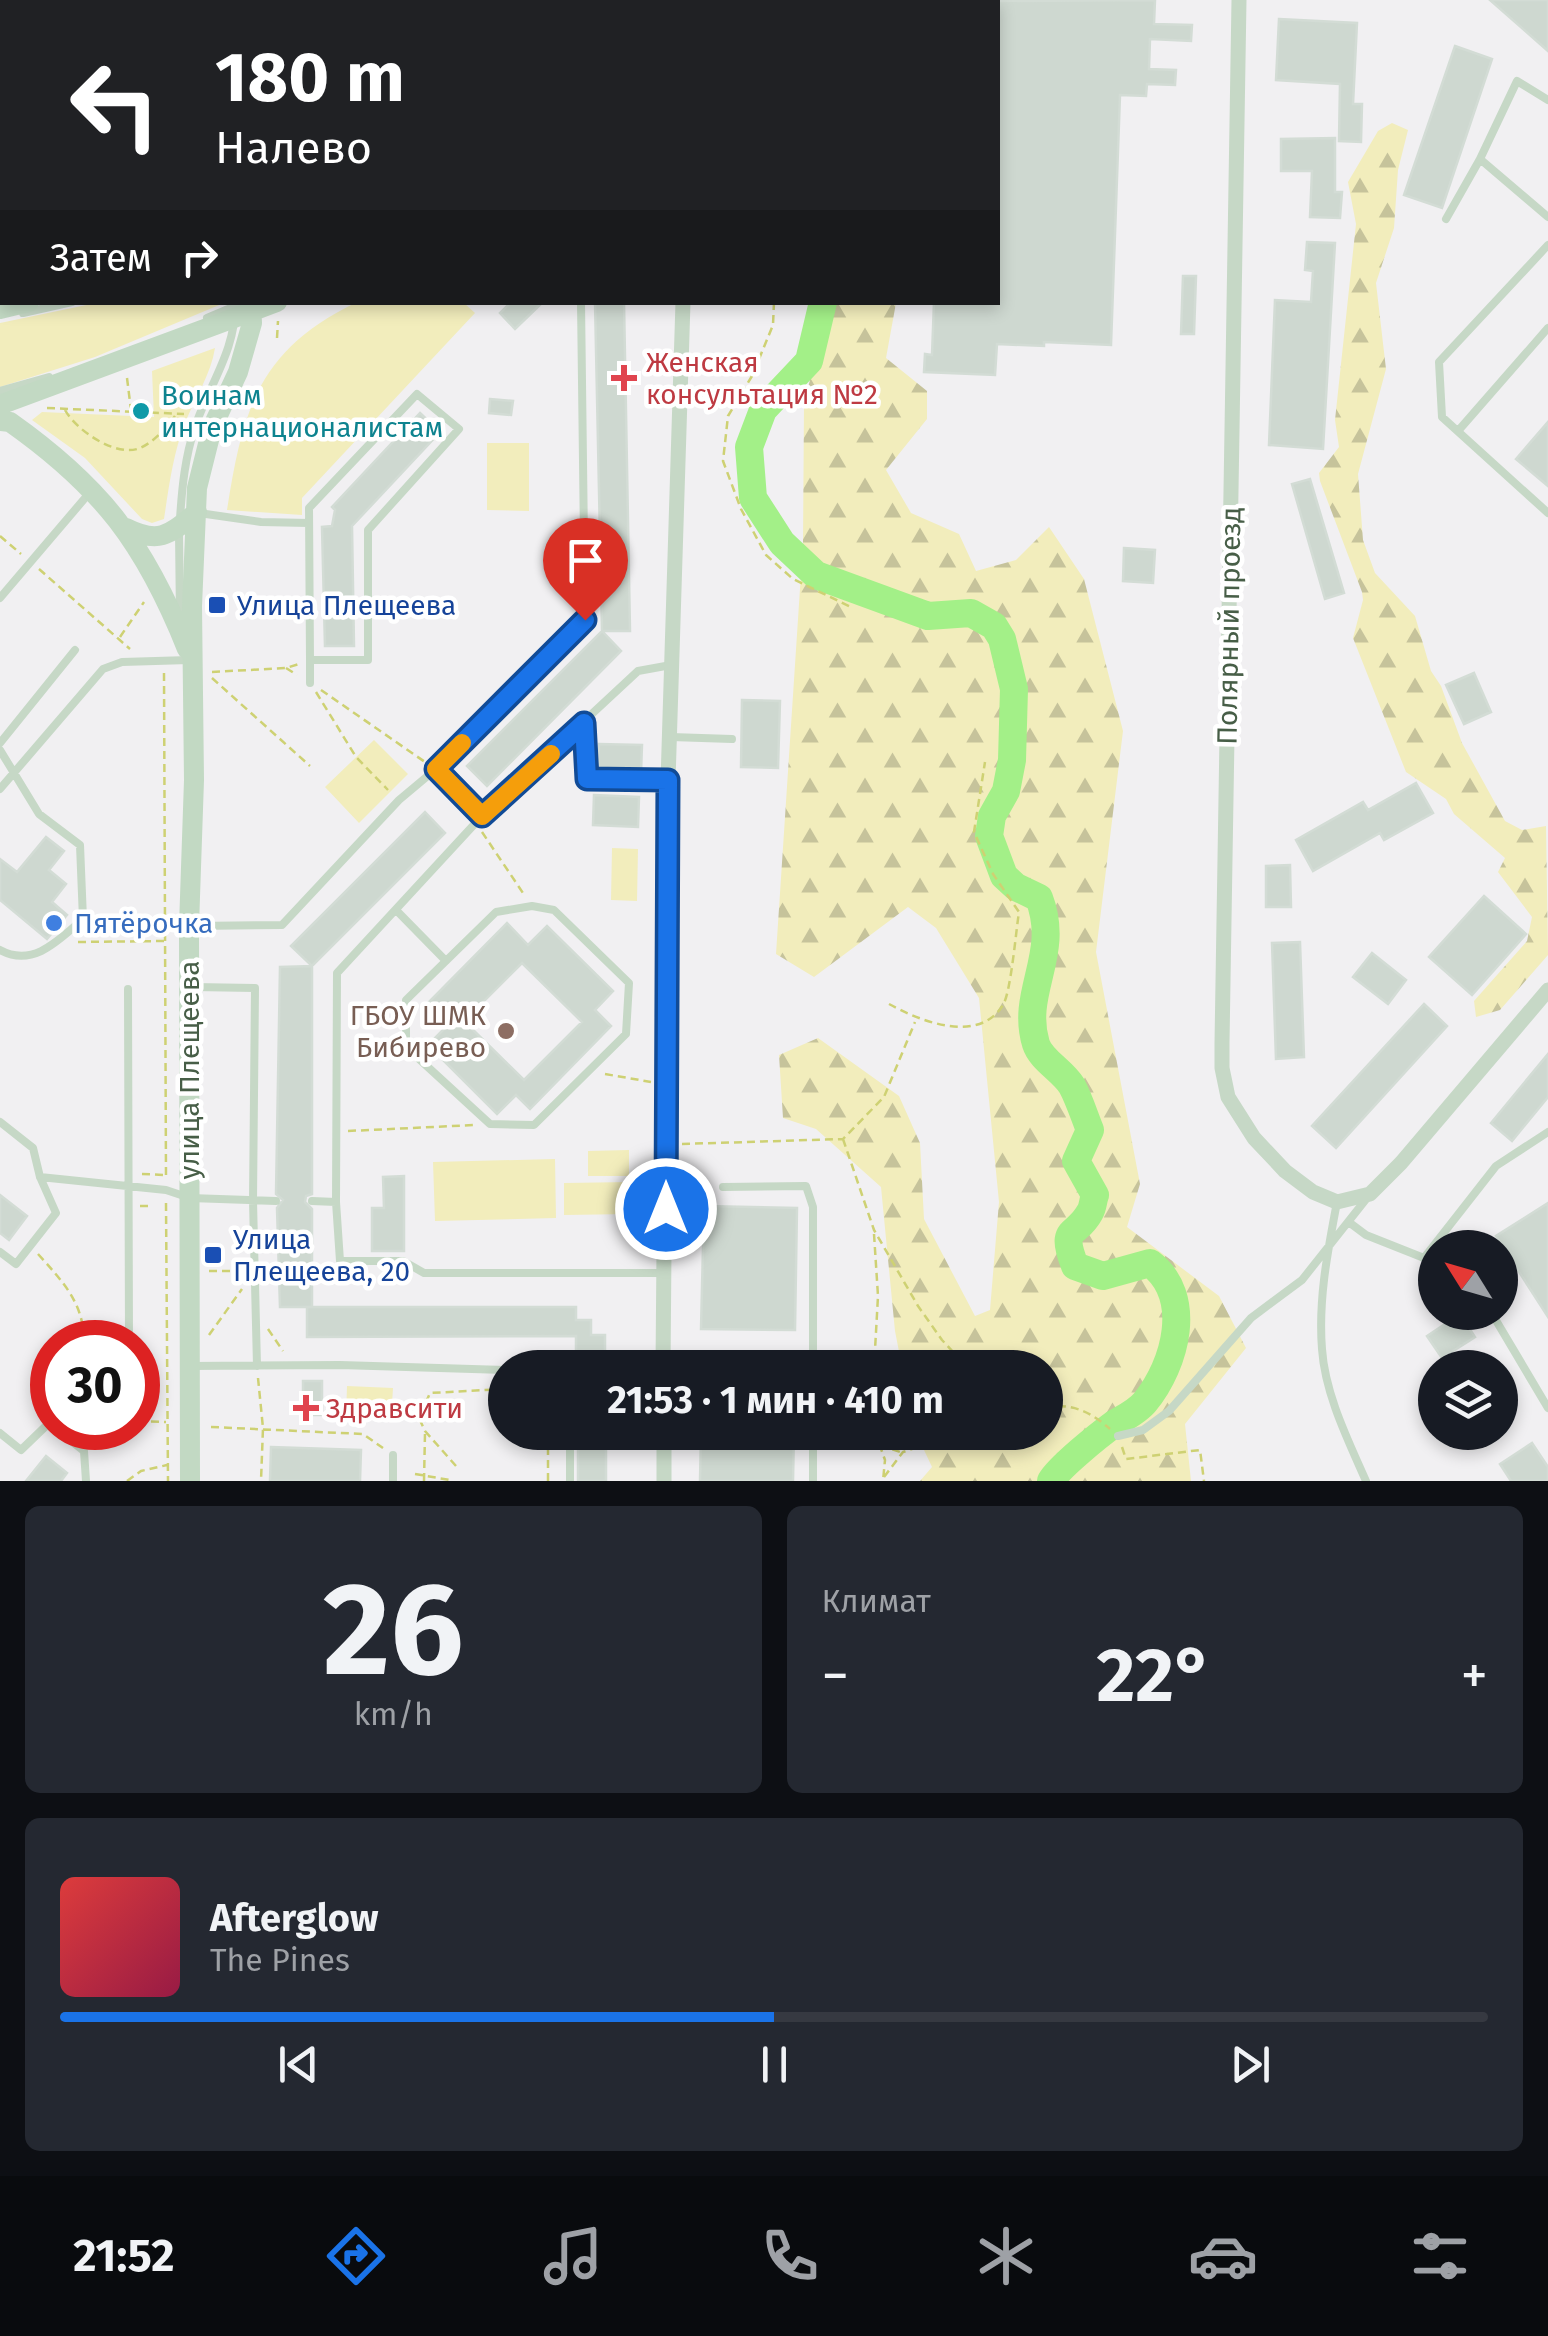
<!DOCTYPE html>
<html lang="ru">
<meta charset="utf-8">
<style>
body{margin:0;font-family:"Fira Sans",sans-serif;background:#242831;color:#f1f3f6;height:100vh;display:flex;flex-direction:column;font-size:38px;white-space:nowrap}
*{box-sizing:border-box;margin:0}
p{font-size:32px;color:#9ea1a6}
.icon{flex:none;width:55px;height:55px;fill:none;stroke:currentColor;stroke-width:2;stroke-linecap:round;stroke-linejoin:round}
.map{position:relative;height:1481px;overflow:hidden}
.side{display:flex;flex-direction:column;gap:25px;padding:25px;background:#0d0f14;flex:1}
.side>*{flex:none}
.banner{position:absolute;left:0px;top:0px;width:1000px;height:305px;box-shadow:0 5px 15px #0003;background:#202124;color:#fff;overflow:hidden}
.needle{width:65px;rotate:307deg}
.buttons{position:absolute;left:1418px;top:1230px;display:grid;gap:20px}
.buttons a{display:grid;place-items:center;width:100px;height:100px;border-radius:50%;background:#171b24;box-shadow:0 5px 15px #0003;font-size:50px}
.speed{position:absolute;left:30px;top:1320px;display:flex;gap:20px;font-size:50px;font-weight:700;text-align:center}
.speed>*{display:grid;place-content:center;width:130px;height:130px;border-radius:50%;background:#171b24;box-shadow:0 5px 15px #0003;line-height:1}
.speed .limit{border:15px solid #d22;background:#fff;color:#111}
.pin{position:absolute;display:grid;place-items:center;width:85px;height:85px;color:#fff;margin:-102px -42px;border-radius:50% 50% 50% 0;rotate:-45deg;box-shadow:0 0 10px #0007}
.pin .icon{rotate:45deg}
.me{position:absolute;width:110px;margin:-55px;rotate:0deg;stroke-linejoin:round;filter:drop-shadow(0 0 8px #0008)}
.turn{display:flex;align-items:center;gap:35px;height:210px;padding:0 50px;font-size:45px}
.turn .icon{width:130px;height:130px;stroke-width:2.5}
.turn b{display:block;font-size:70px;line-height:85px}
.then{display:flex;align-items:center;height:95px;padding:0 50px;background:#0003;gap:20px;font-size:38px}
.big{font-size:75px;font-weight:700;line-height:1.1}
.side .card{flex:1;display:flex;flex-direction:column;justify-content:center;gap:15px;min-width:0;padding:0 35px;border-radius:15px;background:#242831}
.side .dial{align-items:center;gap:0}
.dial b{font-size:130px;line-height:1}
.song{display:flex;align-items:center;gap:30px}
.cover{width:120px;height:120px;border-radius:15px;background:linear-gradient(135deg,hsl(0 70% 55%),hsl(340 70% 35%))}
.played{height:10px;border-radius:5px;background:linear-gradient(90deg,#1a73e8 50%,#363941 50%)}
.keys{display:flex;justify-content:space-around;direction:ltr}
.heat{display:flex;justify-content:space-between;align-items:center;font-size:55px;direction:ltr}
.side .tiles{flex:1;display:grid;gap:25px;grid-template-columns:1fr 1fr}
.card:last-child{grid-column:span 2}
.trip{position:absolute;left:488px;top:1350px;width:575px;height:100px;border-radius:50px;background:#171b24;box-shadow:0 5px 15px #0003;font-weight:700;line-height:100px;text-align:center}
.tab-bar{display:flex;height:160px;justify-content:space-around;align-items:center;background:#090b0e;color:#9ea1a6}
.tab-bar .icon{width:70px;height:70px}
.tab-bar .on{color:#1a73e8}
.tab-bar b{font-size:45px;color:#f1f3f6}
.map>svg:first-child{display:block}
</style>
<div class="map">
<svg width="1548" height="1481" viewBox="0 0 1548 1481">
<defs>
<pattern id="forest-firs" width="22" height="20" patternUnits="userSpaceOnUse" patternTransform="scale(2.5)"><rect width="22" height="20" fill="#f2edbc"/><path d="M5 1l3.5 6h-7zM16 11l3.5 6h-7z" fill="#c6c39b"/></pattern>
</defs>
<rect width="100%" height="100%" fill="#f1f0f2"/>
<!-- green -->
<path fill="#f2edbc" d="M 357,302 L 464,303 L 475,313 L 302,498 L 302,515 L 227,510 C 243,409 258,350 357,302 Z
M 96,303 L 224,303 L 95,357 L 0,387 L 0,323 Z
M 215,348 C 211,374 195,398 185,423 C 173,454 169,486 164,519 L 152,523 L 142,519 L 85,458 L 32,420 L 42,412 L 154,417 L 152,371 Z
M 487,443 L 529,443 L 529,511 L 487,510 Z
M 374,740 L 408,774 L 359,823 L 325,787 Z
M 612,848 L 638,849 L 637,901 L 611,900 Z
M 629,1150 L 629,1176 L 588,1176 L 588,1151 Z
M 555,1159 L 556,1218 L 435,1221 L 433,1162 Z
M 631,1182 L 631,1214 L 564,1215 L 564,1183 Z
M 347,1386 L 393,1388 L 391,1420 L 346,1418 Z"/>
<!-- forest -->
<path fill="url(#forest-firs)" d="M 1392,123 L 1408,130 L 1398,170 L 1394,228 L 1376,283 L 1386,369 L 1358,474 L 1363,540 L 1375,573 L 1415,616 L 1431,671 L 1441,686 L 1462,743 L 1505,821 L 1522,830 L 1546,826 L 1548,955 L 1500,1010 L 1476,1017 L 1474,1001 L 1527,941 L 1532,917 L 1498,872 L 1505,858 L 1454,814 L 1446,799 L 1406,772 L 1353,638 L 1363,600 L 1362,592 L 1320,481 L 1319,473 L 1339,447 L 1335,420 L 1356,224 L 1348,182 L 1378,131 Z
M 830,303 L 896,303 L 886,358 L 927,391 L 927,419 L 886,470 L 911,513 L 959,534 L 976,571 L 1016,560 L 1049,527 L 1084,579 L 1123,731 L 1096,952 L 1140,1184 L 1127,1227 L 1219,1296 L 1246,1348 L 1185,1424 L 1191,1481 L 920,1481 L 932,1467 L 916,1433 L 1045,1432 L 1045,1368 L 902,1367 L 895,1331 L 881,1187 L 816,1129 L 783,1118 L 779,1055 L 818,1038 L 899,1096 L 920,1143 L 924,1219 L 975,1316 L 990,1310 L 999,1202 L 979,998 L 936,928 L 908,907 L 814,977 L 776,954 L 803,543 L 804,403 Z"/>
<g fill="none" stroke-linecap="round" stroke-linejoin="round">
<!-- river -->
<path stroke="#a3f088" stroke-width="28" d="M 823,302 L 809,361 L 763,410 L 749,447 L 753,498 L 782,543 L 816,575 L 928,616 L 971,613 L 994,626 L 1002,639 L 1014,689 L 1012,760 L 1006,791 L 992,816 L 989,836 L 1004,876 L 1016,887 L 1039,898 C 1061,955 1020,992 1036,1044 C 1041,1060 1063,1071 1072,1086 C 1079,1099 1084,1115 1090,1130 L 1076,1161 L 1095,1195 C 1093,1200 1093,1207 1090,1212 C 1076,1238 1059,1225 1075,1266 L 1103,1276 L 1150,1263 C 1194,1296 1176,1364 1145,1402 C 1138,1411 1124,1418 1114,1424 C 1099,1435 1059,1467 1051,1481"/>
</g>
<!-- building -->
<path fill="#ced8d0" stroke="#d3dcd5" stroke-width="2.5" fill-rule="evenodd" d="M 1155,0 L 1154,24 L 1192,25 L 1191,41 L 1150,39 L 1149,69 L 1176,70 L 1175,85 L 1147,84 L 1146,96 L 1120,95 L 1111,345 L 1044,342 L 1044,346 L 997,344 L 995,375 L 924,372 L 925,354 L 932,355 L 934,302 L 998,302 L 998,1 Z
M 1490,0 L 1548,0 L 1548,51 Z
M 1279,19 L 1357,23 L 1353,104 L 1362,104 L 1361,142 L 1339,141 L 1340,84 L 1276,80 Z
M 1455,46 L 1492,59 L 1442,208 L 1404,195 Z
M 1335,138 L 1335,192 L 1342,192 L 1340,218 L 1310,217 L 1312,171 L 1281,171 L 1281,139 Z
M 1307,242 L 1335,243 L 1323,449 L 1269,445 L 1275,300 L 1311,302 L 1313,271 L 1305,270 Z
M 1183,276 L 1196,276 L 1194,334 L 1181,334 Z
M 511,302 L 543,302 L 515,329 L 500,313 Z
M 595,302 L 624,302 L 630,631 L 602,631 Z
M 490,399 L 513,401 L 511,415 L 489,413 Z
M 420,413 L 440,432 L 352,526 L 354,646 L 325,646 L 322,527 L 332,526 L 335,510 L 332,507 Z
M 1548,422 L 1548,486 L 1516,459 Z
M 1310,479 L 1344,593 L 1325,599 L 1292,484 Z
M 1124,548 L 1155,550 L 1153,583 L 1123,581 Z
M 602,631 L 621,651 L 487,786 L 467,766 Z
M 1474,673 L 1491,712 L 1464,724 L 1446,685 Z
M 742,700 L 780,701 L 778,768 L 741,767 Z
M 599,744 L 642,745 L 641,773 L 598,772 Z
M 1416,783 L 1433,813 L 1384,840 L 1380,833 L 1313,871 L 1296,840 L 1363,802 L 1368,810 Z
M 594,795 L 639,797 L 638,827 L 593,825 Z
M 425,812 L 445,833 L 312,966 L 291,946 Z
M 46,837 L 64,851 L 49,870 L 66,884 L 52,902 L 67,915 L 47,939 L 0,900 L 0,859 L 17,872 Z
M 1290,865 L 1291,907 L 1266,907 L 1266,866 Z
M 1484,896 L 1526,934 L 1472,995 L 1429,957 Z
M 507,923 L 528,945 L 547,926 L 613,991 L 595,1010 L 611,1026 L 530,1109 L 516,1095 L 497,1114 L 428,1045 L 446,1027 L 425,1006 ZM 522,963 L 582,1022 L 524,1080 L 464,1021 Z
M 1300,942 L 1304,1057 L 1276,1059 L 1272,943 Z
M 1372,953 L 1406,980 L 1388,1004 L 1353,977 Z
M 312,966 L 312,1194 L 306,1196 L 305,1202 L 312,1209 L 312,1307 L 280,1307 L 277,1208 L 283,1200 L 276,1194 L 280,967 Z
M 1424,1004 L 1447,1026 L 1336,1148 L 1312,1126 Z
M 1548,1054 L 1548,1097 L 1512,1141 L 1491,1123 Z
M 404,1176 L 404,1251 L 372,1251 L 372,1208 L 384,1208 L 383,1177 Z
M 0,1195 L 27,1216 L 9,1240 L 0,1233 Z
M 1548,1203 L 1548,1317 L 1496,1236 Z
M 704,1206 L 797,1208 L 795,1330 L 701,1329 Z
M 307,1307 L 576,1307 L 576,1320 L 591,1320 L 591,1335 L 605,1335 L 605,1368 L 576,1368 L 576,1336 L 307,1337 Z
M 1460,1314 L 1475,1337 L 1442,1358 L 1427,1336 Z
M 303,1381 L 322,1381 L 322,1415 L 303,1415 Z
M 578,1432 L 606,1432 L 606,1481 L 578,1481 Z
M 701,1432 L 794,1432 L 793,1481 L 700,1481 Z
M 1532,1443 L 1548,1467 L 1548,1481 L 1511,1481 L 1500,1464 Z
M 271,1447 L 361,1450 L 360,1481 L 270,1481 Z
M 46,1456 L 67,1473 L 61,1481 L 26,1481 Z"/>
<g fill="none" stroke-linecap="round" stroke-linejoin="round">
<!-- path -->
<path stroke="#ced173" stroke-width="2.5" stroke-dasharray="8 5" stroke-linecap="butt" d="M 254,2 L 254,0
M 0,258 L 2,257
M 0,277 L 2,274
M 774,302 L 773,325 L 752,376 L 728,416 L 723,461 L 741,509 L 766,555 L 793,579 L 853,608
M 277,338 L 278,321
M 127,378 L 131,410
M 47,408 L 184,414
M 65,410 C 76,430 116,458 140,448 C 154,442 166,428 175,416
M 0,536 L 21,554
M 39,569 L 130,649
M 120,637 L 144,602
M 286,668 L 297,675
M 212,672 L 286,668 L 299,664
M 164,673 L 166,1180
M 212,678 L 310,766
M 321,690 L 425,762
M 316,692 L 356,757 L 388,790
M 482,832 L 525,896
M 78,942 L 165,941
M 889,1004 C 920,1021 978,1045 1003,1005 C 1011,992 1016,930 1019,912 L 993,874 L 974,832 L 985,762
M 605,1074 L 651,1082
M 348,1131 L 475,1125
M 843,1139 L 874,1230 L 918,1306 L 942,1340 L 968,1368
M 682,1144 L 843,1139 L 884,1097 L 915,1022
M 142,1174 L 164,1175
M 166,1203 L 168,1481
M 140,1206 L 149,1206
M 874,1234 L 878,1296 L 874,1368
M 38,1254 C 63,1282 84,1303 84,1342
M 209,1271 L 241,1271
M 268,1329 L 283,1351
M 209,1335 L 242,1289
M 258,1378 L 263,1428 L 261,1481
M 1045,1408 C 1071,1402 1091,1412 1110,1429
M 138,1421 L 166,1422
M 211,1427 L 363,1434 L 383,1448
M 875,1432 L 885,1460 L 883,1481
M 880,1445 L 900,1452
M 1122,1447 L 1126,1459 L 1200,1450 L 1204,1481
M 456,1466 L 425,1431 L 419,1418 L 430,1393 L 505,1389
M 415,1474 L 450,1480
M 884,1477 L 903,1452 L 964,1432
M 127,1481 L 141,1471 L 167,1465
M 424,1481 L 425,1433
M 548,1481 L 548,1432"/>
<!-- service -->
<path stroke="#c6d8c6" stroke-width="8" d="M 99,2 L 99,0
M 175,2 L 175,0
M 616,2 L 639,0
M 763,2 L 766,0
M 0,70 L 2,70
M 1548,100 L 1517,81 L 1480,159 L 1548,217
M 0,140 L 2,140
M 1446,219 L 1480,159
M 1548,245 L 1439,362 L 1442,417 L 1548,513
M 23,313 L 72,302
M 207,318 L 240,304
M 0,391 L 49,377
M 1458,431 L 1548,328
M 199,513 L 261,522 L 309,523
M 180,519 C 182,487 185,457 195,427 C 209,385 237,349 235,302
M 179,533 L 180,619
M 0,598 L 91,491
M 310,660 L 368,660 L 368,530 L 459,429 L 417,394 L 309,508 L 310,660 L 310,683
M 584,723 L 587,779 L 667,781
M 671,737 L 732,739
M 0,743 L 75,650
M 0,750 L 39,814 L 80,845 L 83,919 C 59,940 33,968 0,950
M 436,769 L 482,816
M 0,789 L 103,669 L 122,662 L 189,660
M 532,906 L 554,910 L 629,983 L 626,1034 L 534,1125 L 490,1124 L 406,1047 L 406,1000 L 496,912 Z
M 397,911 L 446,961
M 193,926 L 282,925 L 399,800 L 436,769 L 585,620 L 581,302
M 193,987 L 255,988 L 253,1201 L 257,1366
M 128,989 L 129,1342
M 0,1122 L 33,1148 L 40,1177 L 56,1213 L 16,1264 L 0,1252
M 40,1177 L 166,1190 L 190,1198 L 276,1201
M 723,1187 L 806,1186 L 813,1207 L 813,1368
M 312,1201 L 336,1202
M 1337,1202 C 1328,1250 1318,1299 1322,1349 C 1325,1394 1348,1440 1366,1481
M 1350,1223 L 1366,1235 L 1424,1258 L 1496,1166 L 1548,1132
M 664,1273 L 424,1273 L 403,1261 L 340,1261 L 336,1202 L 337,973 L 482,816 L 638,671 L 671,665
M 1491,1312 L 1548,1408
M 663,1356 L 813,1358
M 190,1366 L 340,1365 L 505,1370
M 55,1428 L 84,1451 L 86,1481
M 0,1433 L 21,1450 L 49,1423 L 52,1425
M 1118,1436 L 1143,1430 L 1169,1411 L 1251,1318 L 1302,1280 L 1367,1198
M 393,1481 L 393,1455
M 570,1481 L 570,1432
M 813,1481 L 813,1432"/>
<!-- minor -->
<path stroke="#c6d8c6" stroke-width="15" d="M 713,0 L 715,2
M 1239,0 L 1222,1043 L 1222,1068 L 1228,1097 L 1254,1138 L 1285,1171 L 1313,1192 L 1337,1202 L 1370,1194 L 1401,1163 L 1548,990
M 663,1368 L 668,781 L 683,302
M 664,1432 L 664,1481"/>
<!-- tertiary -->
<path stroke="#c6d8c6" stroke-width="18" d="M 221,0 L 221,2"/>
<!-- secondary -->
<path stroke="#c2d9c3" stroke-width="20" d="M 747,2 L 750,0
M 782,2 L 785,0
M 0,309 L 29,302
M 0,405 L 277,302
M 0,421 L 10,422 C 102,487 145,544 187,649
M 126,528 C 160,545 170,534 197,512
M 190,1481 L 189,926 L 194,780 L 192,606 L 197,488 L 212,428 L 238,372 L 252,323 L 251,302"/>
</g>
<g fill="none" stroke-linecap="round" stroke-linejoin="round">
<!-- route casing -->
<g stroke="#114b97" stroke-width="25">
<path id="route" d="M 585,620 L 436,769 L 482,816 L 584,723 L 587,779 L 668,780 L 666,1209"/>
</g>
<!-- route -->
<use href="#route" stroke="#1a73e8" stroke-width="18"/>
<!-- slow -->
<path stroke="#f59e0b" stroke-width="18" d="M 462,743 L 436,769 L 482,816 L 551,754"/>
</g>
<!-- markers -->
<g fill="#e0444e" stroke="#fff" stroke-width="4">
<path d="M619 363h10v10h10v10h-10v10h-10v-10h-10v-10h10z"/>
<path d="M301 1393h10v10h10v10h-10v10h-10v-10h-10v-10h10z"/>
</g>
<circle fill="#0f9aa8" stroke="#fff" stroke-width="4" cx="141" cy="411" r="10"/>
<g fill="#1a4fb4" stroke="#fff" stroke-width="4">
<rect x="207" y="595" width="20" height="20" rx="5"/>
<rect x="203" y="1245" width="20" height="20" rx="5"/>
</g>
<circle fill="#3f7fe0" stroke="#fff" stroke-width="4" cx="54" cy="923" r="10"/>
<circle fill="#8d6e63" stroke="#fff" stroke-width="4" cx="506" cy="1031" r="10"/>
<g text-anchor="middle" dominant-baseline="central" stroke-width="9" stroke-linejoin="round" paint-order="stroke">
<!-- health labels -->
<g font-size="28" fill="#be3a42" stroke="#fff" text-anchor="start">
<text x="646" y="362">Женская<tspan x="646" dy="32">консультация №2</tspan></text>
<text x="326" y="1408">Здравсити</text>
</g>
<!-- culture labels -->
<g font-size="28" fill="#0d838f" stroke="#fff" text-anchor="start">
<text x="161" y="395">Воинам<tspan x="161" dy="32">интернационалистам</tspan></text>
</g>
<!-- transit labels -->
<g font-size="28" fill="#164399" stroke="#fff" text-anchor="start">
<text x="237" y="605">Улица Плещеева</text>
<text x="233" y="1239">Улица<tspan x="233" dy="32">Плещеева, 20</tspan></text>
</g>
<!-- street labels -->
<g font-size="28" fill="#475e47" stroke="#fff">
<text transform="translate(1229 626) rotate(-89)">Полярный проезд</text>
<text transform="translate(189 1070) rotate(-90)">улица Плещеева</text>
</g>
<!-- shop labels -->
<g font-size="28" fill="#366cbe" stroke="#fff" text-anchor="start">
<text x="74" y="923">Пятёрочка</text>
</g>
<!-- education labels -->
<g font-size="28" fill="#785e54" stroke="#fff" text-anchor="end">
<text x="486" y="1015">ГБОУ ШМК<tspan x="486" dy="32">Бибирево</tspan></text>
</g>
</g>
</svg>
<div class="buttons">
<a><svg class="needle" viewBox="-14 -14 28 28"><path d="M0-13l5 13h-10z" fill="#e53935"/><path d="M0 13l5-13h-10z" fill="#9ea1a6"/></svg></a>
<a><svg class="icon" aria-label="layers" viewBox="0 0 24 24"><path d="M12 4l9 5-9 5-9-5zM3 14l9 5 9-5"/></svg></a>
</div>
<div class="speed"><div class="limit">30</div></div>
<div class="pin" style="left:585px;top:620px;background:#d93025"><svg class="icon" aria-label="arrive" viewBox="0 0 24 24"><path d="M6 21V4h12l-3 4 3 4H6"/></svg></div>
<svg class="me" style="left:666px;top:1209px" viewBox="-20 -20 40 40"><circle r="17" fill="#1a73e8" stroke="#fff" stroke-width="3"/><path d="M0-11L8 9 0 5-8 9z" fill="#fff"/></svg>
<div class="trip">21:53 · 1 мин · 410 m</div>
<div class="banner">
<div class="turn"><svg class="icon" aria-label="left" viewBox="0 0 24 24"><path d="M17 20v-9H6M10 6l-5 5 5 5"/></svg><div><b>180 m</b>Налево</div></div>
<div class="then">Затем<svg class="icon" aria-label="right" viewBox="0 0 24 24"><path d="M7 20v-9h11M14 6l5 5-5 5"/></svg></div>
</div>
</div>
<section class="side">
<div class="tiles">
<div class="card dial"><b>26</b><p>km/h</p></div>
<div class="card"><p>Климат</p>
<div class="heat"><a>−</a><b class="big">22°</b><a>+</a></div>
</div>
<div class="card">
<div class="song"><i class="cover"></i><div><b>Afterglow</b><p>The Pines</p></div></div>
<div class="played"></div>
<div class="keys"><svg class="icon" aria-label="previous" viewBox="0 0 24 24"><path d="M18 5L8 12l10 7zM5 5v14"/></svg><svg class="icon" aria-label="pause" viewBox="0 0 24 24"><path d="M8 5v14M16 5v14"/></svg><svg class="icon" aria-label="next" viewBox="0 0 24 24"><path d="M6 5l10 7-10 7zM19 5v14"/></svg></div>
</div>
</div>
</section>
<nav class="tab-bar">
<b>21:52</b>
<svg class="icon on" aria-label="directions" viewBox="0 0 24 24"><path d="M12 3l9 9-9 9-9-9zM9 14v-3h6M13 9l2 2-2 2"/></svg>
<svg class="icon" aria-label="music" viewBox="0 0 24 24"><path d="M9 18V5l10-2v13"/><circle cx="6" cy="18" r="3"/><circle cx="16" cy="16" r="3"/></svg>
<svg class="icon" aria-label="phone" viewBox="0 0 24 24"><path d="M5 4h4l2 5-3 2q2 4 5 5l2-3 5 2v4C11 20 4 13 5 4z"/></svg>
<svg class="icon" aria-label="climate" viewBox="0 0 24 24"><path d="M12 3v18M4 7l16 10M4 17L20 7"/></svg>
<svg class="icon" aria-label="car" viewBox="0 0 24 24"><path d="M5 17H2v-5l4-1 3-4h7l3 4 3 1v5h-3M9 17h6M6 11h13"/><circle cx="7" cy="17" r="2"/><circle cx="17" cy="17" r="2"/></svg>
<svg class="icon" aria-label="filters" viewBox="0 0 24 24"><path d="M4 7h16M4 17h16"/><circle cx="9" cy="7" r="2"/><circle cx="15" cy="17" r="2"/></svg>
</nav>
